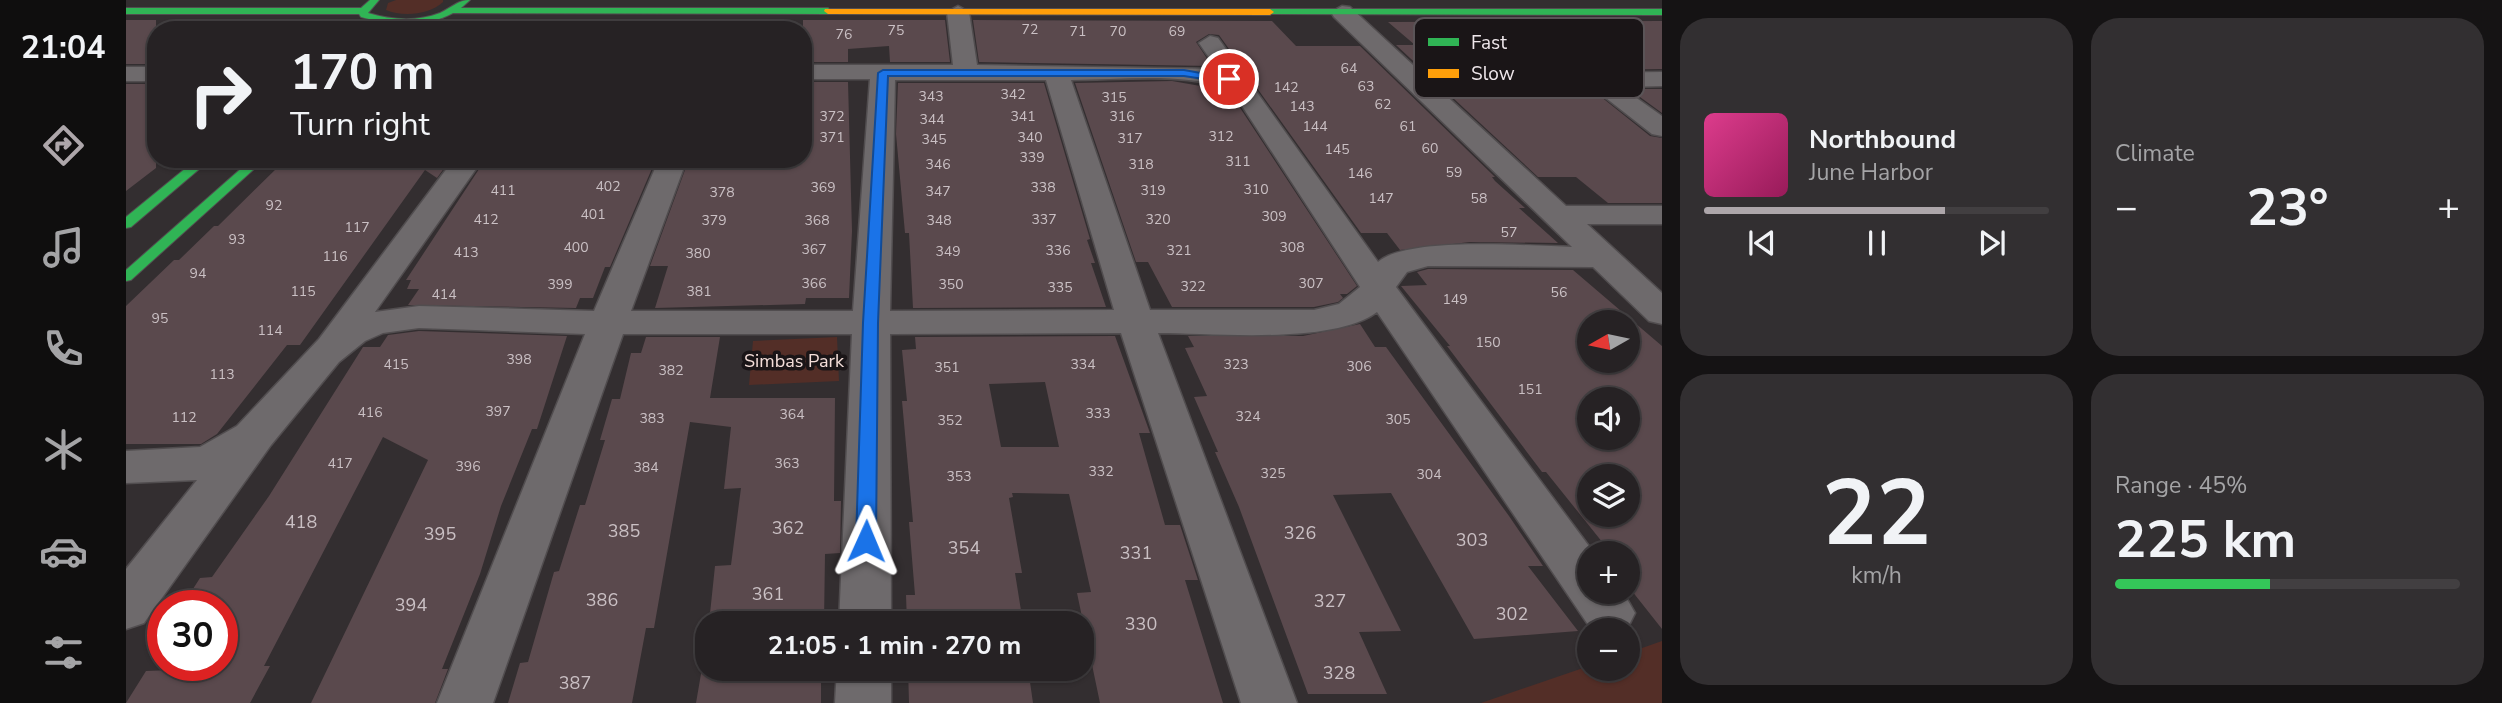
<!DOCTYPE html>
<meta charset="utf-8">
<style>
body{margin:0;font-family:"Nunito Sans",sans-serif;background:#322f31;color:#f1f3f6;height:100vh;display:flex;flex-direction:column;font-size:26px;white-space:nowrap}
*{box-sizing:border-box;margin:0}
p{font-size:23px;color:#a4a4a6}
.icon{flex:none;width:38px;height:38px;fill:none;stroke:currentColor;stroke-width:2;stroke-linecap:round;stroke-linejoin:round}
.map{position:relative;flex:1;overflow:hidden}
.panel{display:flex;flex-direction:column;gap:18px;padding:18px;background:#151314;width:840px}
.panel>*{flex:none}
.banner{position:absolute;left:21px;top:21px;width:665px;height:147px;border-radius:28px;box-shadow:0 2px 5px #0004,0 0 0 2px #423f41;background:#262224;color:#f1f3f6;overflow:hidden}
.needle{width:46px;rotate:261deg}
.fabs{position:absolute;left:1451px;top:310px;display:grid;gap:14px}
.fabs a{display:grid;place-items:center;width:63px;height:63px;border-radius:50%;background:#262224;box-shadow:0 2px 5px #0004,0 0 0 2px #423f41;font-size:35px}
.speed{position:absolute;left:21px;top:590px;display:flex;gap:14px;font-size:35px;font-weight:700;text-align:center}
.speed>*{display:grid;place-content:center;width:91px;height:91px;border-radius:50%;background:#262224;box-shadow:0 2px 5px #0004,0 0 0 2px #423f41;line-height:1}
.speed .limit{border:10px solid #d22;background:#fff;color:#111}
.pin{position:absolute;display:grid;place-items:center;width:60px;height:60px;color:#fff;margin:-30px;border:4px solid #fff;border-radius:50%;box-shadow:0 2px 7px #0007}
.me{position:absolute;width:77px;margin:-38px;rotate:1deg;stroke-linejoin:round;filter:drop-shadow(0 0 5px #0008)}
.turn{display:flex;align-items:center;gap:24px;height:147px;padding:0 28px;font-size:32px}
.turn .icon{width:91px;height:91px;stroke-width:2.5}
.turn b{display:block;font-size:49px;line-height:60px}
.big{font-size:52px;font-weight:700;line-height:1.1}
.panel .card{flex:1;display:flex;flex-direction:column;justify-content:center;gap:10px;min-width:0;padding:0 24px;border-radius:28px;background:#322f31}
.panel .dial{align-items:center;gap:0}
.dial b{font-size:91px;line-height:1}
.song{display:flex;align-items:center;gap:21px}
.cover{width:84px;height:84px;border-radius:10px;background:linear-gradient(135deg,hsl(330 70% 55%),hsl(330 70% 35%))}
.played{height:7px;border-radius:4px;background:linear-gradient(90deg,#ada6aa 70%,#423f41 70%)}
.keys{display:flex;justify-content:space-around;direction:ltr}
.heat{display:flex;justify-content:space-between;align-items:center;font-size:38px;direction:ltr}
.charge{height:10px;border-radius:5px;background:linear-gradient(90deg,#34c759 45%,#423f41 0)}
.panel .tiles{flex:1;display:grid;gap:18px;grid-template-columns:repeat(2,1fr)}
.trip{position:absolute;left:569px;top:611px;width:399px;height:70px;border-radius:28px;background:#262224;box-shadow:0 2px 5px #0004,0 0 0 2px #423f41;font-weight:700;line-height:70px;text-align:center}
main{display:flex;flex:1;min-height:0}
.tab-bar{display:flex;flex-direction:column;width:126px;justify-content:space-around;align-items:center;background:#0f0e0e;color:#a4a4a6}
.tab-bar .icon{width:49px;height:49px}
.tab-bar .current{color:#ada6aa}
.tab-bar b{font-size:32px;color:#f1f3f6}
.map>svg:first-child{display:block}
</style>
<main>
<nav class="tab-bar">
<b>21:04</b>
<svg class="icon current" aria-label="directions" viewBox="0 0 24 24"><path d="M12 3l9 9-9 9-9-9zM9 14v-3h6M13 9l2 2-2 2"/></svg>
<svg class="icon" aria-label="music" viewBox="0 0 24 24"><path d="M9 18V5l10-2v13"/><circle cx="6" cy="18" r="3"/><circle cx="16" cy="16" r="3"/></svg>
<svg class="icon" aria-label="phone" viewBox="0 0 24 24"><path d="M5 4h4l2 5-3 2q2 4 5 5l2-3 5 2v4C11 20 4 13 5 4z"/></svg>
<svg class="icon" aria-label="climate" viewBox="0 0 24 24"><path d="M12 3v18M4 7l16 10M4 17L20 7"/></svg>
<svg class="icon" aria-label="car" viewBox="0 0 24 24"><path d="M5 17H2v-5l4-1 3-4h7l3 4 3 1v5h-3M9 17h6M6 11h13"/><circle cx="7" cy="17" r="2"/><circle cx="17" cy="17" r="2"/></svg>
<svg class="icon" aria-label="filters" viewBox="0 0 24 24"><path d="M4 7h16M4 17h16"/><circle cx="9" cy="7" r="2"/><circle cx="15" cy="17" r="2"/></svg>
</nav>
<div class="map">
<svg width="1536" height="703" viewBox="0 0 1536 703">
<rect width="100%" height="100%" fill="#332e30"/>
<!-- green -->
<path fill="#532e27" d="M 270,0 L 317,0 L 317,2 C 304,15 276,17 260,10 L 262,3 Z
M 711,337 L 713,381 L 623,385 L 627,341 Z
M 1536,641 L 1536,703 L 1355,703 L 1463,666 L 1463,668 L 1502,668 L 1502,653 Z"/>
<!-- building -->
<path fill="#5a494d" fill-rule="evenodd" d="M 0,20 L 30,20 L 30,64 L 0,64 Z
M 677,20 L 819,20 L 824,62 L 764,62 L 763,46 L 722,49 L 722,62 L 677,62 Z
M 847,20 L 1146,21 L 1170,46 L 1234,46 L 1369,177 L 1366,177 L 1369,181 L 1399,208 L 1393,208 L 1432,243 L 1344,242 L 1274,250 L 1261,233 L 1235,233 L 1093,35 L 1083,34 L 1070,42 L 1086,66 L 853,62 Z
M 1536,21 L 1536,69 L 1468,70 L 1459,72 L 1454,80 L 1524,136 L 1536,138 L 1536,203 L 1482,203 L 1450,177 L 1412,177 L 1270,45 L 1289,45 L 1262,22 Z
M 1046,81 L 1103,91 L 1231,286 L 1221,294 L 1214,294 L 1217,298 L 1212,302 L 1188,307 L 1046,307 L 1022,262 L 1010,262 L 949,83 Z
M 677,82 L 722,82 L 726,231 L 723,298 L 680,298 L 679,304 L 529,308 L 542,266 L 524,266 L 563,159 L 677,159 Z
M 772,83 L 918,83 L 964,239 L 961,240 L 969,263 L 965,263 L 980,307 L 787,308 L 783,233 L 779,233 L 770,134 Z
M 0,84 L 30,84 L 30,168 L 0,191 Z
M 1503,89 L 1536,89 L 1536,113 Z
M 530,159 L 484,267 L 479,267 L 467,298 L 454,298 L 450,308 L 282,305 L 293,289 L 281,289 L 285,280 L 280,280 L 359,160 Z
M 324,160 L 311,178 L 299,170 L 174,345 L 161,345 L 91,434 L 75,444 L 0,444 L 0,306 L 48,260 L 53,260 L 88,226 L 92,226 L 153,166 Z
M 1302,269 L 1447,270 L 1536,346 L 1536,629 L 1502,586 L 1502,553 L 1485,553 L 1420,472 L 1416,472 L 1321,346 L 1324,346 L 1275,286 L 1301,285 L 1291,272 ZM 1463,322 L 1502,322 L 1502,360 L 1463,360 ZM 1463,399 L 1502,399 L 1502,438 L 1463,438 ZM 1463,476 L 1502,476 L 1502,514 L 1463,514 Z
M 1234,324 L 1249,347 L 1260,347 L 1383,516 L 1417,566 L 1402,566 L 1452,631 L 1348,639 L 1265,493 L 1207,495 L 1275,631 L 1233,632 L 1261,694 L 1182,694 L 1113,507 L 1089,452 L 1092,452 L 1068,397 L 1081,396 L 1059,348 L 1068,347 L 1062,336 L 1177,336 Z
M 293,331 L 441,336 L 411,429 L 406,429 L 375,506 L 354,574 L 316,669 L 322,669 L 309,703 L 185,703 L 302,460 L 257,437 L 138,666 L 144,666 L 124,703 L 0,703 L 20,671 L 96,668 L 96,606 L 56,606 L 74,578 L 86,577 L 143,496 L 237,347 L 254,347 L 262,335 Z
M 989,336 L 1024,433 L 1013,433 L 1039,525 L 1054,525 L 1072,580 L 1059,580 L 1097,703 L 974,703 L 951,593 L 965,592 L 943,494 L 886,493 L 887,497 L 883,498 L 896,573 L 889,573 L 897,623 L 781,623 L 780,595 L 789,595 L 783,522 L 787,522 L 776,401 L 781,401 L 776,350 L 790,349 L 789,337 ZM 919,382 L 933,447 L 875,447 L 863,384 Z
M 520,337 L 594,337 L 584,398 L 709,398 L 708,501 L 715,501 L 714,553 L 699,554 L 698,622 L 583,623 L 589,566 L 605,565 L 615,488 L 598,489 L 605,427 L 564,422 L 528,628 L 520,628 L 506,703 L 382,703 L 394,663 L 402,662 L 428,572 L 433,571 L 454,505 L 459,505 L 479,440 L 474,440 L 486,399 L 494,399 L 505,353 L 515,353 Z
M 581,639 L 581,668 L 695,668 L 695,703 L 570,703 Z
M 782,668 L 902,668 L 907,703 L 783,703 Z"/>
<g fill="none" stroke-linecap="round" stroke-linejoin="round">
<!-- street casing -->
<g stroke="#514d4f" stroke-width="3">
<path id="street" d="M 832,6 L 843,12 L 851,65 L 1091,69 L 1073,43 L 1084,36 L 1092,38 L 1252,262 C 1281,236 1404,246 1446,247 L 1208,17 L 1205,12 L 1216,6 L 1224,7 L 1440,206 L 1536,206 L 1536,224 L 1461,224 L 1536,293 L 1536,324 L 1523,321 L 1467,267 L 1302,266 L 1281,272 L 1270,287 L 1468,553 L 1463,553 L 1463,592 L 1497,592 L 1509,613 L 1501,629 L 1465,629 L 1251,312 C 1207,345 1088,333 1032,333 L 1171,703 L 1115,703 L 995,333 L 764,334 L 765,623 L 713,623 L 726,334 L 497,334 L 367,703 L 311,703 L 459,334 L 293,328 L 257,333 L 239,341 L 213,362 L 145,445 L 18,623 L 0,629 L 0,569 L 71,480 L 0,483 L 0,451 L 74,447 L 111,426 L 193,339 L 328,159 L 357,159 L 249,312 L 293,306 L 468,311 L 533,159 L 561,159 L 505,311 L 727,311 L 744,79 L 677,79 L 677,65 L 827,65 L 821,12 ZM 769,80 L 920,80 L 988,310 L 764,311 ZM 945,80 C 996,80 1056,72 1105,89 L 1234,287 L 1213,304 L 1188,310 L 1024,310 Z
M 0,67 L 30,67 L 30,81 L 0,81 Z
M 1536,72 L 1536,86 L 1495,87 L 1536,116 L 1536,136 L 1526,134 L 1457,80 L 1460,75 L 1469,73 Z
M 711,668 L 765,668 L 765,703 L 709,703 Z"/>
</g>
<!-- fast casing -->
<g stroke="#514d4f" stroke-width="2">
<path id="fast" d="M 244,0 L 253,0 L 242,13 C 265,20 291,22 314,13 C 325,8 332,0 344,0 L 335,8 L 702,8 L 706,11 L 702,14 L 327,13 C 298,29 265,25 235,17 L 233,14 L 0,14 L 0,8 L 235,8 Z
M 1144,9 L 1536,9 L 1536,15 L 1141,14 L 1140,12 Z
M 71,159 L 85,159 L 5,227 L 0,228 L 0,217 Z
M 126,159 L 139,159 L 5,280 L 0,281 L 0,270 Z"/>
</g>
<!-- slow casing -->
<g stroke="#514d4f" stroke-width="2">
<path id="slow" d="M 699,9 L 1144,9 L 1148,12 L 1144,15 L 702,14 L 698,11 Z"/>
</g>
<!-- street -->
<use href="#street" fill="#6e6a6c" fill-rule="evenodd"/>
<!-- fast -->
<use href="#fast" fill="#30b455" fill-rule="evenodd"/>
<!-- slow -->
<use href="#slow" fill="#ff9f0a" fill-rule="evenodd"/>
</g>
<!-- route -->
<path fill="#1a73e8" stroke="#114b97" stroke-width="2" d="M 757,70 L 1058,70 L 1108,79 L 1103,83 L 1058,76 L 762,76 L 752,323 L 750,541 L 747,547 L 733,547 L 730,541 L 737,323 L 752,73 Z"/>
<g text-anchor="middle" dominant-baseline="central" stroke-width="7" stroke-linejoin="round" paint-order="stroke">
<!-- number labels -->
<g font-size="14" fill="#cac0c4">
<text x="904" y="29">72</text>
<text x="770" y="30">75</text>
<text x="952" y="31">71</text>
<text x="992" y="31">70</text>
<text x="1051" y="31">69</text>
<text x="718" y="34">76</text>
<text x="1223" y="68">64</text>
<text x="1240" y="86">63</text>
<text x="1160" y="87">142</text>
<text x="887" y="94">342</text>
<text x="805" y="96">343</text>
<text x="988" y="97">315</text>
<text x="1257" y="104">62</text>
<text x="1176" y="106">143</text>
<text x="706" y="116">372</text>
<text x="897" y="116">341</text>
<text x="996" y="116">316</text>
<text x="806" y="119">344</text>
<text x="1189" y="126">144</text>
<text x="1282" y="126">61</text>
<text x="1095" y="136">312</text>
<text x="706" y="137">371</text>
<text x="904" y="137">340</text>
<text x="1004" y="138">317</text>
<text x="808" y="139">345</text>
<text x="1304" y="148">60</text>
<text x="1211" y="149">145</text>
<text x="906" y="157">339</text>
<text x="1112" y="161">311</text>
<text x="812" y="164">346</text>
<text x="1015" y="164">318</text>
<text x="1328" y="172">59</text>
<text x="1234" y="173">146</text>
<text x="482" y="186">402</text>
<text x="697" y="187">369</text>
<text x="917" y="187">338</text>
<text x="1130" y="189">310</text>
<text x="377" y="190">411</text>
<text x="1027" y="190">319</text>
<text x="812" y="191">347</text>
<text x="596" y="192">378</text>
<text x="1255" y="198">147</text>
<text x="1353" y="198">58</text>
<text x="148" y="205">92</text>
<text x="467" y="214">401</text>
<text x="1148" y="216">309</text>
<text x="360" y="219">412</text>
<text x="918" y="219">337</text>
<text x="1032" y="219">320</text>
<text x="588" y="220">379</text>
<text x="691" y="220">368</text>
<text x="813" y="220">348</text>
<text x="231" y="227">117</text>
<text x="1383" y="232">57</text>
<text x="111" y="239">93</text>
<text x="450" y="247">400</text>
<text x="1166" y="247">308</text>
<text x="688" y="249">367</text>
<text x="932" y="250">336</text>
<text x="1053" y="250">321</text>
<text x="822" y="251">349</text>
<text x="340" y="252">413</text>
<text x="572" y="253">380</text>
<text x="209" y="256">116</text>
<text x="72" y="273">94</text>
<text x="688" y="283">366</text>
<text x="1185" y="283">307</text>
<text x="434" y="284">399</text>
<text x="825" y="284">350</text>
<text x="1067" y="286">322</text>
<text x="934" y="287">335</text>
<text x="177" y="291">115</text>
<text x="573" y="291">381</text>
<text x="1433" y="292">56</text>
<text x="318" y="294">414</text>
<text x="1329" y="299">149</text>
<text x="34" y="318">95</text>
<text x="144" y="330">114</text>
<text x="1362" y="342">150</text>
<text x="393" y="359">398</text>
<text x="270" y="364">415</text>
<text x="957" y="364">334</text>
<text x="1110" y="364">323</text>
<text x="1233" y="366">306</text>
<text x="821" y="367">351</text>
<text x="545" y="370">382</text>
<text x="96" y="374">113</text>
<text x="1404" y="389">151</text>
<text x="372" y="411">397</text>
<text x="244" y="412">416</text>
<text x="972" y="413">333</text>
<text x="666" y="414">364</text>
<text x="1122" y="416">324</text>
<text x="58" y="417">112</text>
<text x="526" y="418">383</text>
<text x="1272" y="419">305</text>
<text x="824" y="420">352</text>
<text x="214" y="463">417</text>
<text x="661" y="463">363</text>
<text x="342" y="466">396</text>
<text x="520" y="467">384</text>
<text x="975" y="471">332</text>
<text x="1147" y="473">325</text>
<text x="1303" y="474">304</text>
<text x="833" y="476">353</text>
</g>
<!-- park labels -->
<g font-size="18" fill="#f4ded9" stroke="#1a1517">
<text x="668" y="361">Simbas Park</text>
</g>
<!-- near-number labels -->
<g font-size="18" fill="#cac0c4">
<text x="175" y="522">418</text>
<text x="662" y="528">362</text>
<text x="498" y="531">385</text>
<text x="1174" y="533">326</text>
<text x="314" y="534">395</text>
<text x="1346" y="540">303</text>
<text x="838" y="548">354</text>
<text x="1010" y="553">331</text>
<text x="642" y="594">361</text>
<text x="476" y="600">386</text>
<text x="1204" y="601">327</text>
<text x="285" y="605">394</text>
<text x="1386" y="614">302</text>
<text x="1015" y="624">330</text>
<text x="1213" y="673">328</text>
<text x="449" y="683">387</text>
</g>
</g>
<!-- legend -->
<rect x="1288" y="18" width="230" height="80" rx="10" fill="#1a1517" stroke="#5a5457" stroke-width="2"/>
<rect x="1302" y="38" width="31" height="8" fill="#30b455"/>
<rect x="1302" y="69" width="31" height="9" fill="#ff9f0a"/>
<g font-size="19" fill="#efe7eb">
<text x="1345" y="49">Fast</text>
<text x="1345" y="80">Slow</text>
</g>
</svg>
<div class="fabs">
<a><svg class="needle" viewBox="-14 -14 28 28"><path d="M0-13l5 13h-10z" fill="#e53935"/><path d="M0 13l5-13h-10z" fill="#a4a4a6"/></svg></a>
<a><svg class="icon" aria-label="sound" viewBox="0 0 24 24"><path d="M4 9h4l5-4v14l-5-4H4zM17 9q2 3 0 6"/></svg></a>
<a><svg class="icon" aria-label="layers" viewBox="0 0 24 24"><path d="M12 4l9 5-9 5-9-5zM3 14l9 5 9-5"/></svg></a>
<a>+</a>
<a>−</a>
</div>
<div class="speed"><div class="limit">30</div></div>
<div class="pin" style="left:1103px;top:79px;background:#d93025"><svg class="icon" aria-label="arrive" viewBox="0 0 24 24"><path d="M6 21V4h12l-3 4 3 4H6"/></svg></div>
<svg class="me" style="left:740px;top:541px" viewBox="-20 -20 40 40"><path d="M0-17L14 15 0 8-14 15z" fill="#1a73e8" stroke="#fff" stroke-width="4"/></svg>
<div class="trip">21:05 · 1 min · 270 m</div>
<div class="banner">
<div class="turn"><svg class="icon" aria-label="right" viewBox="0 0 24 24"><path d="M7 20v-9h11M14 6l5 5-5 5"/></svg><div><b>170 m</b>Turn right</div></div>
</div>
</div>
<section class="panel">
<div class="tiles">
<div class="card">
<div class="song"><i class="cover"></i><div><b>Northbound</b><p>June Harbor</p></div></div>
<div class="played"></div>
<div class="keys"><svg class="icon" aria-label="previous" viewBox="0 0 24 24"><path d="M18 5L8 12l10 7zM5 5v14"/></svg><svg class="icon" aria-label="pause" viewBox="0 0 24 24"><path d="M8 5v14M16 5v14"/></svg><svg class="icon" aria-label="next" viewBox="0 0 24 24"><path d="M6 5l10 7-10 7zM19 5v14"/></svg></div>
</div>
<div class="card"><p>Climate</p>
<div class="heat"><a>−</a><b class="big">23°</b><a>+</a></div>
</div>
<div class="card dial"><b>22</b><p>km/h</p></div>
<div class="card"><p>Range · 45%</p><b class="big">225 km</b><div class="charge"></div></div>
</div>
</section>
</main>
